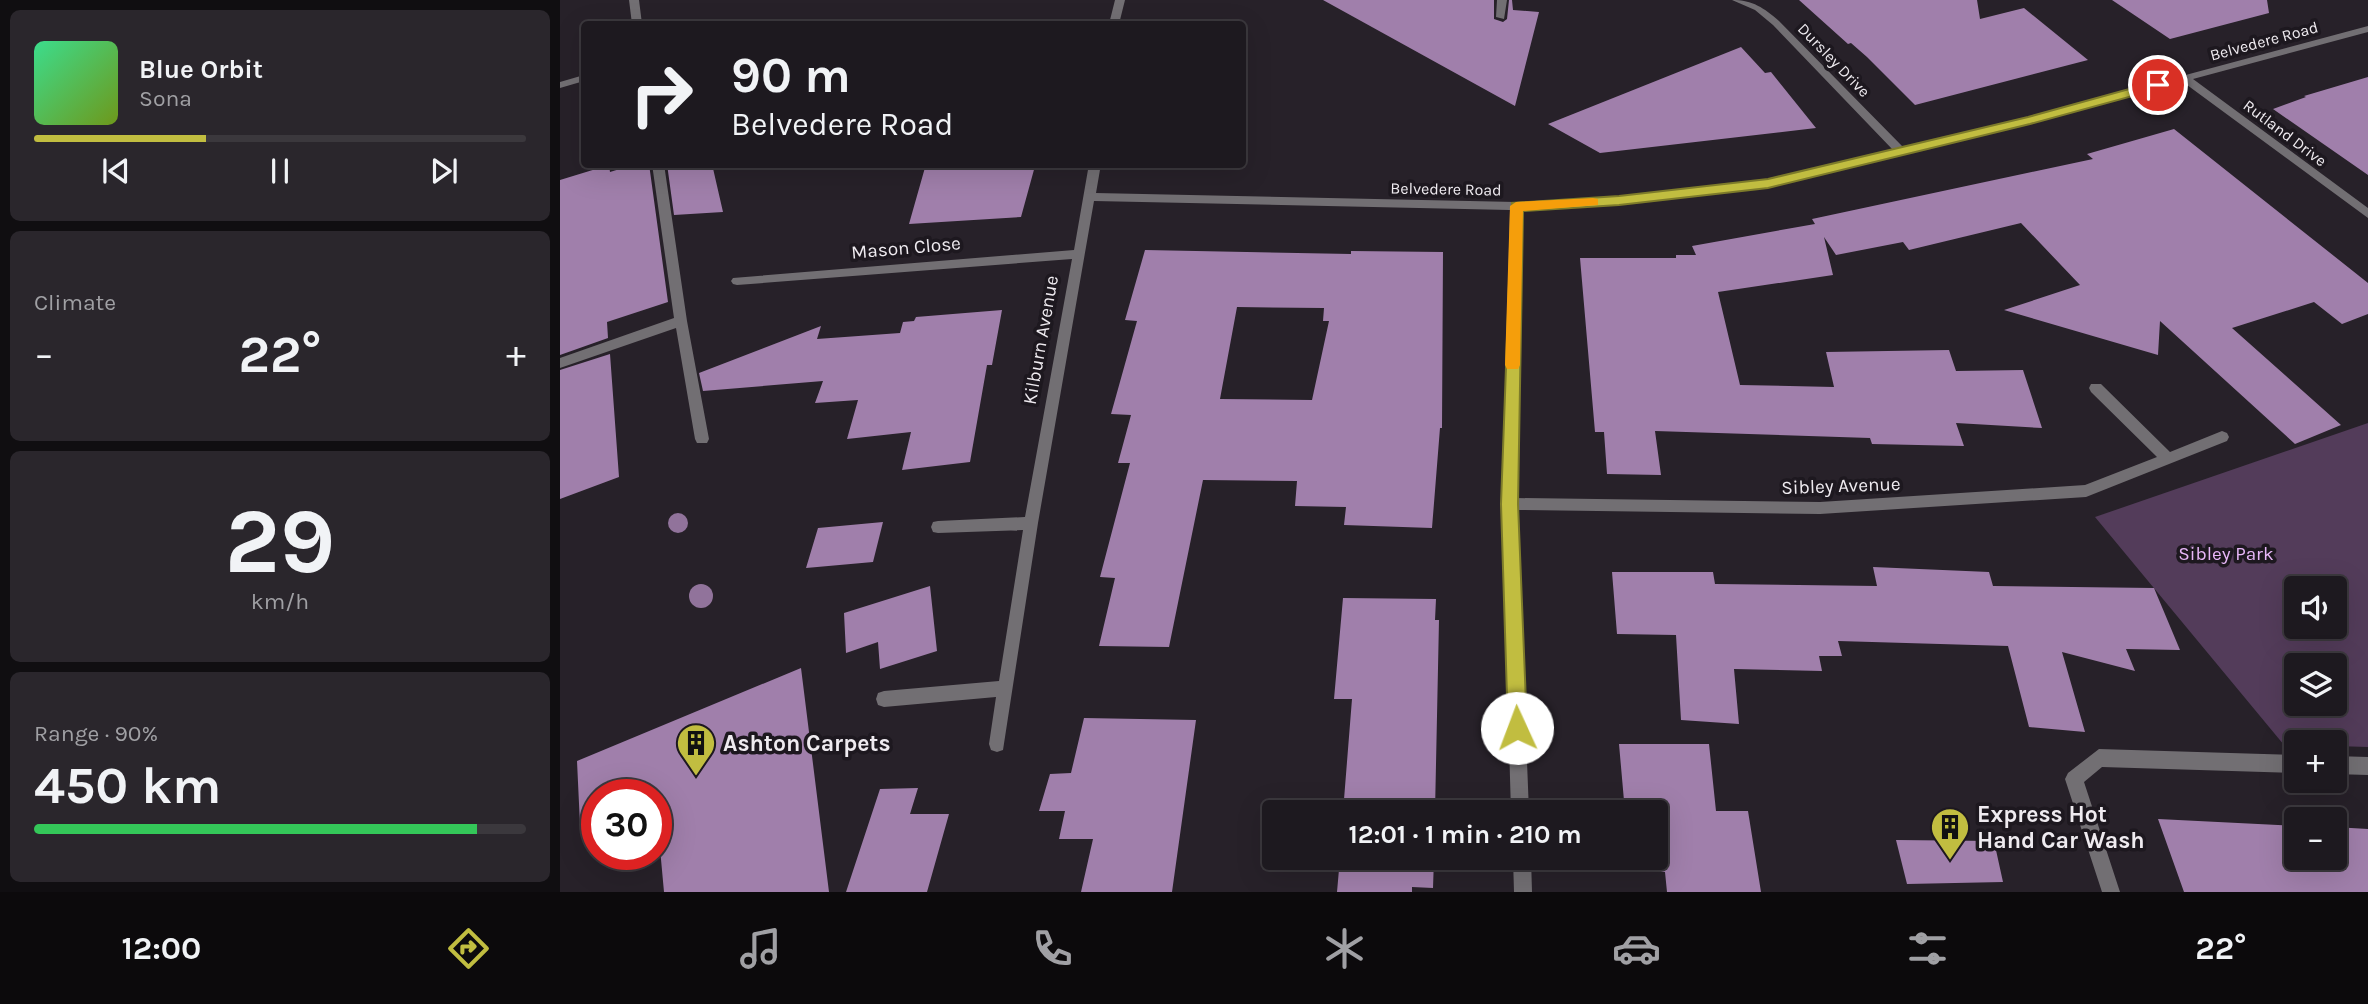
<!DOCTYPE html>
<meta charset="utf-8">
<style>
body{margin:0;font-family:Karla,sans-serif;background:#2a262c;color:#f1f3f6;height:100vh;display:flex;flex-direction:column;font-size:26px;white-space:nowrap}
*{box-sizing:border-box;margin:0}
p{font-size:23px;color:#a0a0a4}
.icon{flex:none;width:38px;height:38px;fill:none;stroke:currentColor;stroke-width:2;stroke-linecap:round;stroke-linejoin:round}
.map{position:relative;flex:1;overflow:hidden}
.panel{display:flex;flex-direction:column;gap:10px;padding:10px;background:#100e11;width:560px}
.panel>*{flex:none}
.banner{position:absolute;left:21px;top:21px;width:665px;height:147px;border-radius:7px;box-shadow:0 7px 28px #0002,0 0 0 2px #3b383d;background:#1d191f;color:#f1f3f6;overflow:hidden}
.buttons{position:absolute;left:1724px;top:576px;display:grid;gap:14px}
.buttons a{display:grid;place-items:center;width:63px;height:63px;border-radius:7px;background:#1d191f;box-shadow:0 7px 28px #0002,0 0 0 2px #3b383d;font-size:35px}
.speed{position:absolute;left:21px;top:779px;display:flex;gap:14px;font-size:35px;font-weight:700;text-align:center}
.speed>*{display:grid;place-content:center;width:91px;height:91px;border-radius:50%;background:#1d191f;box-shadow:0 7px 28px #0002,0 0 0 2px #3b383d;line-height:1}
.speed .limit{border:10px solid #d22;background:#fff;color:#111}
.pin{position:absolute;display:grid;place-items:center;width:60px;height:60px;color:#fff;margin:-30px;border:4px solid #fff;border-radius:50%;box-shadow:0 2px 7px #0007}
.me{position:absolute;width:77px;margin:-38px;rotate:358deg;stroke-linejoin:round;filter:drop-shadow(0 0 5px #0008)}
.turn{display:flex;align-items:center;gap:24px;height:147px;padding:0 35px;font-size:32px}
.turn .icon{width:91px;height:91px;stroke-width:2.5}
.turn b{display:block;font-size:49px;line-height:60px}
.big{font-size:52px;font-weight:700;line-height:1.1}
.panel .card{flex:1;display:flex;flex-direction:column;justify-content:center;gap:10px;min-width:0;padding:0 24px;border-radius:10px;background:#2a262c}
.panel .dial{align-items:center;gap:0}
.dial b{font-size:91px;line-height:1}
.song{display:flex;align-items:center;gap:21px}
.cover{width:84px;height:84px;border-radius:10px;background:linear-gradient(135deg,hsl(150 70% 55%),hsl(80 70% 35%))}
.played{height:7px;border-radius:4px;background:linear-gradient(90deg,#c1bd40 35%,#3b383d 35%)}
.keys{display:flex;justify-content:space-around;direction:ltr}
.heat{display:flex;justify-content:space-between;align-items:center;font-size:38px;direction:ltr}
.charge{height:10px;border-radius:5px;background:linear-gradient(90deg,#34c759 90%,#3b383d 0)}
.trip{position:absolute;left:702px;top:800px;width:406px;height:70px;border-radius:7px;background:#1d191f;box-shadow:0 7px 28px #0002,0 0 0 2px #3b383d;font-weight:700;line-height:70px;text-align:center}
.dock{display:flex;height:112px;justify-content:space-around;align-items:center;background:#0c0a0c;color:#a0a0a4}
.dock .icon{width:49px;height:49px}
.dock .on{color:#c1bd40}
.dock b{font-size:32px;color:#f1f3f6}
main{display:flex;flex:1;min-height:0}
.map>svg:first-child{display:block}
</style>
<main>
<section class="panel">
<div class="card">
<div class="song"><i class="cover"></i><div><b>Blue Orbit</b><p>Sona</p></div></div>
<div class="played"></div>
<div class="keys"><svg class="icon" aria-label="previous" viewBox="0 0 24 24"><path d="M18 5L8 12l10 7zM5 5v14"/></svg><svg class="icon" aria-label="pause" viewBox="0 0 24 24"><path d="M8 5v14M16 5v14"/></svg><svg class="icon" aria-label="next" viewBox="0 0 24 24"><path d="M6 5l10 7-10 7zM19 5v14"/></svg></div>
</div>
<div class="card"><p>Climate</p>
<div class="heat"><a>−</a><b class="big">22°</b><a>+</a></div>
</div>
<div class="card dial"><b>29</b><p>km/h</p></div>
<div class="card"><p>Range · 90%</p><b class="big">450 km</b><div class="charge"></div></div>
</section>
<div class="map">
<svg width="1808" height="892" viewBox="0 0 1808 892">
<rect width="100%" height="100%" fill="#272129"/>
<!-- green -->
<path fill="#533c5a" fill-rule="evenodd" d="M 1808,423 L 1808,747 L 1775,746 L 1774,742 L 1736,742 L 1736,745 L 1724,745 L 1535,517 ZM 1736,588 L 1774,588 L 1774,626 L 1736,626 ZM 1736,665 L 1774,665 L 1774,704 L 1736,704 Z"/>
<!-- building -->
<path fill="#a07fab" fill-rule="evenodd" d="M 763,0 L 934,0 L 934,19 L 943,22 L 947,19 L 949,0 L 952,0 L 953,10 L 979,12 L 955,106 Z
M 1239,0 L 1417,0 L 1420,19 L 1464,8 L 1528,60 L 1355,105 L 1307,57 L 1291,43 L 1288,44 Z
M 1552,0 L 1707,0 L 1709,13 L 1610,39 Z
M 1181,47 L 1205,73 L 1211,72 L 1256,128 L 1040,153 L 988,124 Z
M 1808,77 L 1808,175 L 1713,109 L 1746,97 L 1744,96 Z
M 1614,129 L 1808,283 L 1808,314 L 1782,324 L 1754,302 L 1672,328 L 1781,425 L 1735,444 L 1600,321 L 1598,355 L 1444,310 L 1520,285 L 1461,223 L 1349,250 L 1343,242 L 1276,255 L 1264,237 L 1273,275 L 1158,292 L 1180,385 L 1274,387 L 1266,352 L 1389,350 L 1396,371 L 1463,370 L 1482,428 L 1396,423 L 1404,446 L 1312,444 L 1310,438 L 1095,431 L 1101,475 L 1047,474 L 1044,432 L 1035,432 L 1020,258 L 1116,258 L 1116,255 L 1136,255 L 1132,246 L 1255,224 L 1252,219 L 1533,159 L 1527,154 Z
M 76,164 L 89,164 L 108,302 L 47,322 L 48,338 L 0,355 L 0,180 L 49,165 L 50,172 Z
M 107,164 L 152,164 L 163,212 L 114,215 Z
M 366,164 L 404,164 L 402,170 L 475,166 L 461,217 L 349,224 Z
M 585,250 L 791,254 L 791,251 L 883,252 L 882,428 L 880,428 L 872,528 L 784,525 L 786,507 L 735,506 L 737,481 L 643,480 L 609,647 L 539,646 L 555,578 L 540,577 L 570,463 L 558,463 L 571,415 L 551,414 L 577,321 L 565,320 ZM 677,307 L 764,308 L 763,321 L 769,321 L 752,400 L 660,399 Z
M 442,310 L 432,365 L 427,365 L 410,462 L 342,470 L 351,432 L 287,439 L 298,400 L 255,403 L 263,381 L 143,391 L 139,373 L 261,326 L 257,339 L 340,333 L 343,322 L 354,321 L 356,317 Z
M 50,354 L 59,477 L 0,499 L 0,370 Z
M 323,522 L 313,562 L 246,568 L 258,528 Z
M 1313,567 L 1429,572 L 1433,586 L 1594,588 L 1620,650 L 1566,649 L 1575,671 L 1502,652 L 1525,732 L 1469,727 L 1448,646 L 1278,641 L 1282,656 L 1259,656 L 1262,671 L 1174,669 L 1179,724 L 1121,720 L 1116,635 L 1057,634 L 1052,572 L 1153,572 L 1155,584 L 1317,586 Z
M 370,586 L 377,651 L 320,669 L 318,642 L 286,653 L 284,613 Z
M 783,598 L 876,599 L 875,620 L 879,620 L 875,812 L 783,812 L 792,699 L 774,699 Z
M 241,668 L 269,892 L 104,892 L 95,794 L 37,794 L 37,818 L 20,825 L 17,761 Z
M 524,718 L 636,720 L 612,892 L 521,892 L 533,839 L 499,839 L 505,811 L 479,811 L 490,774 L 511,773 Z
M 1059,744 L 1149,744 L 1156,811 L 1188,811 L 1201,892 L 1107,892 L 1105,872 L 1098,872 L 1096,812 L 1065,812 Z
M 358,788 L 350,814 L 389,814 L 367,892 L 286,892 L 320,789 Z
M 1598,819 L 1736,826 L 1736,858 L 1774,858 L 1774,827 L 1808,829 L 1808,892 L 1624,892 Z
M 1336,840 L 1434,841 L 1443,882 L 1347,884 Z
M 780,858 L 874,858 L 873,888 L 852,887 L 852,892 L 777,892 Z"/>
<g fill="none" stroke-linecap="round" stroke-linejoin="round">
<!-- service -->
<path fill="#726f73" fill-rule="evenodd" d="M 69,0 L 79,0 L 82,24 L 72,24 Z
M 24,75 L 24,81 L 0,88 L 0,82 Z
M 92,164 L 104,164 L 127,321 L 149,439 L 147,443 L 137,443 L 135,439 L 116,328 L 0,368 L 0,358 L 114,318 Z
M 1539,749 L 1736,755 L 1736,773 L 1542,767 L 1524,782 L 1560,892 L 1542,892 L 1505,779 L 1508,773 Z
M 1774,756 L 1808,757 L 1808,775 L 1774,774 Z"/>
<!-- minor -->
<path fill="#726f73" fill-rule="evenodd" d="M 555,0 L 565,0 L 559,24 L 549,24 Z
M 937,0 L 947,0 L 944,19 L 936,17 Z
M 1172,0 C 1193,0 1204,8 1219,21 L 1343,147 L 1469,117 L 1808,26 L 1808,32 L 1633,79 L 1808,208 L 1808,218 L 1623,82 L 1470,123 L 1208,188 L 1059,205 L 962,210 L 956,498 L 1260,502 L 1525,485 L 1597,457 L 1531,392 L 1529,388 L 1531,384 L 1541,384 L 1610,452 L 1662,431 L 1667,433 L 1669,437 L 1667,441 L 1526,497 L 1260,514 L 957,510 L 969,812 L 951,812 L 942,504 L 950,210 L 534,201 L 478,523 L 443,750 L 437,752 L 431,750 L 429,744 L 436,697 L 324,707 L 318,705 L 316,699 L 318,693 L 324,691 L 439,681 L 463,530 L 378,533 L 373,532 L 371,527 L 373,522 L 378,521 L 465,517 L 512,259 L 177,285 L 173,284 L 171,281 L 173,278 L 514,250 L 529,164 L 541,164 L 536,193 L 956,202 L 1059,197 L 1208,180 L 1333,150 L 1213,25 L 1195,10 Z
M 953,858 L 971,858 L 972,892 L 954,892 Z"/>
</g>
<!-- trees -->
<g fill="#91739b">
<circle cx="118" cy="523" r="10"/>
<circle cx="141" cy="596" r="12"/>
</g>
<!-- route -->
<path fill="#c1bd40" stroke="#7d7b2a" stroke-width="2" d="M 1598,81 L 1604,85 L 1602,88 L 1470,124 L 1208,188 L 1059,205 L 963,211 L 958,504 L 967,728 L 964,735 L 957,737 L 951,735 L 948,728 L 941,504 L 952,203 L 1059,196 L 1208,179 L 1468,117 Z"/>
<!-- slow -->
<path fill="#f59e0b" d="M 1033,198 L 1038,199 L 1038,205 L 963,211 L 960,365 L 958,369 L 947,369 L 945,365 L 950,206 L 956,202 Z"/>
<!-- icons -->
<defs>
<g id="building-pin" transform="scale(2.0125)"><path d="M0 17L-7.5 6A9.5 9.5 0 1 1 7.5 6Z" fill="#c1bd40" stroke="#1d181f"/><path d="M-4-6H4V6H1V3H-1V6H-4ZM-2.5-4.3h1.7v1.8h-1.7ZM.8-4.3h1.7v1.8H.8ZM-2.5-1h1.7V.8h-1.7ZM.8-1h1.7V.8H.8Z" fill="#111"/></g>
</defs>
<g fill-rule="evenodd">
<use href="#building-pin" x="136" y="743"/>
<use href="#building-pin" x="1390" y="827"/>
</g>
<g text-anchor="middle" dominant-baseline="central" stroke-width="7" stroke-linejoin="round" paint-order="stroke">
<!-- far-street labels -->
<g font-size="16" fill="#efebf0" stroke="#1d181f">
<text transform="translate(1704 41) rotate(-15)">Belvedere Road</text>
<text transform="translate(1274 60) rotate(46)">Dursley Drive</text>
<text transform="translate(1725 133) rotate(37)">Rutland Drive</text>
<text transform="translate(886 189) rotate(1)">Belvedere Road</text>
</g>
<!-- street labels -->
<g font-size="19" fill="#efebf0" stroke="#1d181f">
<text transform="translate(346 248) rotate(-5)">Mason Close</text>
<text transform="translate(481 340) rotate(-80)">Kilburn Avenue</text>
<text transform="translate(1281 486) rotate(-2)">Sibley Avenue</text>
</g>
<!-- park labels -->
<g font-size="19" fill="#e7b6f8" stroke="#1d181f">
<text x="1666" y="554">Sibley Park</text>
</g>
<!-- near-poi labels -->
<g font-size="23" font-weight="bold" fill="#efebf0" stroke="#1d181f" text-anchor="start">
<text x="163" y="743">Ashton Carpets</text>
<text x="1417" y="814">Express Hot<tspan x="1417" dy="26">Hand Car Wash</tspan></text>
</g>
</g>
</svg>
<div class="buttons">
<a><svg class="icon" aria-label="sound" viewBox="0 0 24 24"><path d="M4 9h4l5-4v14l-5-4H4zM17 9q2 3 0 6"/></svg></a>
<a><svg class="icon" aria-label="layers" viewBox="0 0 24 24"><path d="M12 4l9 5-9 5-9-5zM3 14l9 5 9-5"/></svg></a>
<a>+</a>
<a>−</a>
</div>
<div class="speed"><div class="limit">30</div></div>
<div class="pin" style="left:1598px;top:85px;background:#d93025"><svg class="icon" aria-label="arrive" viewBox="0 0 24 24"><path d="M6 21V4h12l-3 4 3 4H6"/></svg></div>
<svg class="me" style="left:957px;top:728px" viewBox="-20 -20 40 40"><circle r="19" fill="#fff"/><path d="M0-13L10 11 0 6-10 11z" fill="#c1bd40"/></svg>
<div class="trip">12:01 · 1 min · 210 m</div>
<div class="banner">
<div class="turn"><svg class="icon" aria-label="right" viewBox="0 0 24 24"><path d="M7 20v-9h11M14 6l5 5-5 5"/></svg><div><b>90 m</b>Belvedere Road</div></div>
</div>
</div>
</main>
<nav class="dock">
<b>12:00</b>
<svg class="icon on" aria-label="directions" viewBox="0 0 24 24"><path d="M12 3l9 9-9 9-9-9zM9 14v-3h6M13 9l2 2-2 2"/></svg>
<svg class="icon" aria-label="music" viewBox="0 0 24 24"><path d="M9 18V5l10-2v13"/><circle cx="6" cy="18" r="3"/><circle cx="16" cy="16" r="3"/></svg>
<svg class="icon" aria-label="phone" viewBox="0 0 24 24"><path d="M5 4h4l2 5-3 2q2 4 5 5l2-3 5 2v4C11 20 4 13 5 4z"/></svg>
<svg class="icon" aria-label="climate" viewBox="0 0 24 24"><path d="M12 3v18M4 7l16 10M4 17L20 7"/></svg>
<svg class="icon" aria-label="car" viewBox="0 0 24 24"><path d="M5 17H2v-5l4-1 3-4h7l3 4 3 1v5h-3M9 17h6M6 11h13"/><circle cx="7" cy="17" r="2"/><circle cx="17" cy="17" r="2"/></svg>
<svg class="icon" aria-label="filters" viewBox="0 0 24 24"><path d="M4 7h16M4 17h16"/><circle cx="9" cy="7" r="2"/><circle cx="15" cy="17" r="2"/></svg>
<b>22°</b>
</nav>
